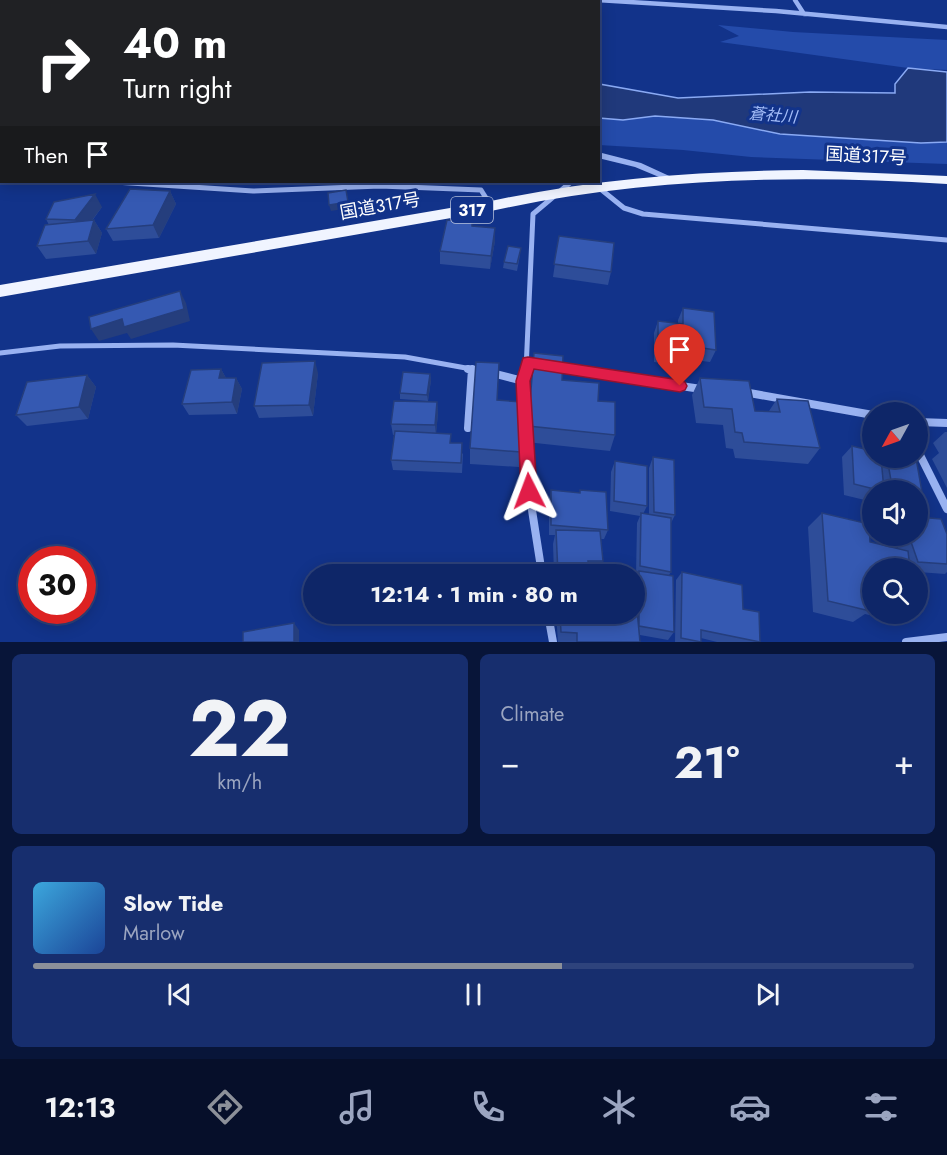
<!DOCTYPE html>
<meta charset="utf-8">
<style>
body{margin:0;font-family:Jost,"Noto Sans JP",sans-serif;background:#172e6e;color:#f1f3f6;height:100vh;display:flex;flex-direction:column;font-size:22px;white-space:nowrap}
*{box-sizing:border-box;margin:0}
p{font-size:20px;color:#9ba5c0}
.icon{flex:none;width:33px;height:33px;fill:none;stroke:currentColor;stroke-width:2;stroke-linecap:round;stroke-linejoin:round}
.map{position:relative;height:642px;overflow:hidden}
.details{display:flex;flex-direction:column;gap:12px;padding:12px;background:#081539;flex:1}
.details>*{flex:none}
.guide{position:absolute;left:0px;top:0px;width:600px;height:183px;box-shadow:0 3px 15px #0003,0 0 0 2px #2e437c;background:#202124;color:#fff;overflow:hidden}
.needle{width:39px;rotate:230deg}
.fabs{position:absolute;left:862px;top:402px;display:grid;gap:12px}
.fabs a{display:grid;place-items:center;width:66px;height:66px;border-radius:50%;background:#0e2668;box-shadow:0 3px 15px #0003,0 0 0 2px #2e437c;font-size:30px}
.speed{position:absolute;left:18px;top:546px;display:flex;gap:12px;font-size:30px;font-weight:700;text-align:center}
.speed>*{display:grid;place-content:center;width:78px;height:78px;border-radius:50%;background:#0e2668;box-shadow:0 3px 15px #0003,0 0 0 2px #2e437c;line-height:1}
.speed .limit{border:9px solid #d22;background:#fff;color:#111}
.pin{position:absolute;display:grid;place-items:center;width:51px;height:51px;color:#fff;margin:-62px -26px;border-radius:50% 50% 50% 0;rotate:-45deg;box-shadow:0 0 6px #0007}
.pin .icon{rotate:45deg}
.me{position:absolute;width:66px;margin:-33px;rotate:357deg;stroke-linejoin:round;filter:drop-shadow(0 0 4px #0008)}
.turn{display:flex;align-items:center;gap:21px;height:126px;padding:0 24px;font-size:27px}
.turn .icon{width:78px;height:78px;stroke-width:2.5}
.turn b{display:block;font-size:42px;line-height:51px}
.then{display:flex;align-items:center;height:57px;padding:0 24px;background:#0003;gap:12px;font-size:22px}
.big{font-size:45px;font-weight:700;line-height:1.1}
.details .widget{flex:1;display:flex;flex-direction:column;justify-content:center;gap:9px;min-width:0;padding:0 21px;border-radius:9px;background:#172e6e}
.details .dial{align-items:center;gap:0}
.dial b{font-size:78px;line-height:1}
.song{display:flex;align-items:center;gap:18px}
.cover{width:72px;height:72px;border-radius:9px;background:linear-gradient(135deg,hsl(200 70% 55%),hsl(220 70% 35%))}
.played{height:6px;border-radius:3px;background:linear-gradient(90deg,#8c9099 60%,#2e437c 60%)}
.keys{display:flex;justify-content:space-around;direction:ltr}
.heat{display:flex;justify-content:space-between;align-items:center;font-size:33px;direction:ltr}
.details .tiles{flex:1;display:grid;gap:12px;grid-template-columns:1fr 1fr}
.widget:last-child{grid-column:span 2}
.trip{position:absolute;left:303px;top:564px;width:342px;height:60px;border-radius:30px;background:#0e2668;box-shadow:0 3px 15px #0003,0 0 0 2px #2e437c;font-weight:700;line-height:60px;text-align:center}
.tab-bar{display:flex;height:96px;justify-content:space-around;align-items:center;background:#060f2a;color:#9ba5c0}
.tab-bar .icon{width:42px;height:42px}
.tab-bar .on{color:#8c9099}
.tab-bar b{font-size:27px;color:#f1f3f6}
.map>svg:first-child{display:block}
</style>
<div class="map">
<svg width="947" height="642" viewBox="0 0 947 642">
<rect width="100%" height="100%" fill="#12338a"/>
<!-- green -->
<path fill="#244baa" d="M 718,25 L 793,32 L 947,40 L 947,70 L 908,68 L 720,42 L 739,36 Z
M 655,116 L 713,120 L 780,134 L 921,143 L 947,142 L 947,164 L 751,157 L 683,150 L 599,145 L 598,118 L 623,120 Z"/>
<!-- water -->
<path fill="#20397b" stroke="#8aaaf4" stroke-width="1.5" d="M 0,0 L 253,1 L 2,2 L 1,16 Z
M 908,68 L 947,72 L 947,142 L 921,143 L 780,134 L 713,120 L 655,116 L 623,120 L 599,118 L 599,84 L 678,98 L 810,92 L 895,93 L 895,84 Z"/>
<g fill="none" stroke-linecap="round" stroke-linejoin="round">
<!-- minor-far2 -->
<path stroke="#99b2f1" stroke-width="4.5" d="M 597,0 L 776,11 L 947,27
M 795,0 L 804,14
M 0,115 L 2,113"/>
<!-- minor-far1 -->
<path stroke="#99b2f1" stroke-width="5" d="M 115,182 L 253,191 L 380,186 L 481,190 L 491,206
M 598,187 L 624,208 L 643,214 L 947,240
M 0,353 L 60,346 L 173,345 L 405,357 L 477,370
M 557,367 L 577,370
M 526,370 L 533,214 L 571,182"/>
<!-- minor -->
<path stroke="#99b2f1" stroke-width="8" d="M 468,369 L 482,371
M 526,369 L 523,381 L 529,491 L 542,574
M 567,369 L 701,389
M 492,373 L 523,381
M 744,392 L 873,415
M 918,422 L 947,423
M 468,428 L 472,369
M 918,451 L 947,509
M 548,614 L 553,642
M 906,642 L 947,637"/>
<!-- tertiary -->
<path fill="#99b2f1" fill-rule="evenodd" d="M 0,91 L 2,91 L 2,95 L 0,95 Z
M 598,152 L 641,163 L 678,180 L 677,182 L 671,182 L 635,167 L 598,158 Z"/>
<!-- trunk -->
<path fill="#f0f4ff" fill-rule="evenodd" d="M 803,170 L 947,176 L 947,184 C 794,174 641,178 491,211 L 0,297 L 0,285 L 491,201 C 594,179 698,171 803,170 Z"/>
</g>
<!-- wall -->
<path fill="#2e4d99" d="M 170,191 L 176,204 L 159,238 L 113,241 L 106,229 Z
M 102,207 L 92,221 L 94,220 L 102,233 L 96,254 L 46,259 L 37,246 L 49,225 L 46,219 Z
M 472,222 L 472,226 L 495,241 L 490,269 L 440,264 L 440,251 Z
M 559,236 L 611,272 L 608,285 L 553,277 Z
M 520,255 L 517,271 L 503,268 L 504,262 Z
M 683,308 L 716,350 L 710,362 L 694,360 L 691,367 L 654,362 L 654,333 L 658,321 L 678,324 L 678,320 Z
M 534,353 L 562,380 L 598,401 L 615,435 L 610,451 L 526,442 Z
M 221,369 L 226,378 L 236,378 L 242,389 L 237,414 L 189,415 L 182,404 Z
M 318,373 L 313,416 L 259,418 L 254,406 Z
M 430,374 L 431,380 L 428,401 L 400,399 L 400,393 Z
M 87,375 L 96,387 L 88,419 L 27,426 L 16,415 Z
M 700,378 L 755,411 L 769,411 L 777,399 L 820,448 L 808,464 L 735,458 L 733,449 L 726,448 L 723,425 L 696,423 L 692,395 Z
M 497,400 L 521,452 L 519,467 L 470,464 L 470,448 Z
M 437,402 L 438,413 L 436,433 L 452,443 L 463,454 L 462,473 L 393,470 L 391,460 L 394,435 L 393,435 L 391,424 Z
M 945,432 L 947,432 L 947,488 L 932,459 L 939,453 L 933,443 Z
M 852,446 L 873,458 L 916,458 L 922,492 L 918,496 L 918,490 L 873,490 L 873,502 L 844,495 L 842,457 Z
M 653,457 L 675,515 L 671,523 L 671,572 L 669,575 L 674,632 L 668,640 L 640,635 L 640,642 L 558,642 L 556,614 L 634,614 L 634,579 L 637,575 L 636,575 L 637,523 L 640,516 L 610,511 L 611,472 L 615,461 L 647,506 L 643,514 L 649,515 L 649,468 Z
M 551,490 L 608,530 L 604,539 L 601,539 L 603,561 L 598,574 L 554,574 L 553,544 L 555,535 L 549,535 L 549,500 Z
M 822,513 L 870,542 L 898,548 L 894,536 L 947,534 L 947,572 L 945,574 L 918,572 L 918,568 L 873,568 L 873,614 L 912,614 L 898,622 L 865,614 L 853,622 L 813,612 L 808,527 Z
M 682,572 L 743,609 L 760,642 L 717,642 L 701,638 L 701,642 L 675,642 L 676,580 Z"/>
<!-- shaded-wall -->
<path fill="#253e7d" d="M 170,191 L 176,204 L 159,238 L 153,225 Z
M 95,194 L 102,207 L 83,232 L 75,220 Z
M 348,202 L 349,208 L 331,211 L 329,205 Z
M 94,220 L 102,233 L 96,254 L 88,241 Z
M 495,228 L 495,241 L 490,269 L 491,256 Z
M 180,291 L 186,303 L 190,321 L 131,339 L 127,333 L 99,341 L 91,329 Z
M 315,361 L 318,373 L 313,416 L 309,405 Z
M 221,369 L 227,380 L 219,378 Z
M 430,374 L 431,380 L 428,401 L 427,395 Z
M 87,375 L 96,387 L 88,419 L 79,407 Z
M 236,378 L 242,389 L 237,414 L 232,402 Z
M 437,402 L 438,413 L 436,436 L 435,425 Z
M 294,623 L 299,630 L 299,642 L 294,642 Z"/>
<!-- building -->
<path fill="#3559b2" stroke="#253e7d" stroke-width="1.5" d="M 130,189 L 170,191 L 153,225 L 106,229 Z
M 346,190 L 348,202 L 329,205 L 328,193 Z
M 95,194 L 75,220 L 46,219 L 54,202 Z
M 94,220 L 88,241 L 37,246 L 45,225 Z
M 447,220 L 472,222 L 472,226 L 495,228 L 491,256 L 440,251 Z
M 559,236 L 614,243 L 611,272 L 554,264 Z
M 508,246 L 521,248 L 517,264 L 504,262 Z
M 180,291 L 184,309 L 124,327 L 122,319 L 91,329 L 89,317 Z
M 683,308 L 714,312 L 716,350 L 696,347 L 696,355 L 658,350 L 658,321 L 683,324 Z
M 534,353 L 563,356 L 562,380 L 599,383 L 598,401 L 615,402 L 615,435 L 528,426 Z
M 315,361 L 309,405 L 254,406 L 262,363 Z
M 476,362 L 499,363 L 497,400 L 522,402 L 521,452 L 470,448 Z
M 221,369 L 219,378 L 236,378 L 232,402 L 182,404 L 191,370 Z
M 403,372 L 430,374 L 427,395 L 400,393 Z
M 87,375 L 79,407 L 16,415 L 27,382 Z
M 700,378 L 749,381 L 755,411 L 780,412 L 777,399 L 808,401 L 820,448 L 744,442 L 742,433 L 735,432 L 732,409 L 704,407 Z
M 394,401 L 437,402 L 435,425 L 391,424 Z
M 395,431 L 451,434 L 450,443 L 462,443 L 461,463 L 391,460 Z
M 852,446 L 873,451 L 873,458 L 881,458 L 884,490 L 878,490 L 854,484 Z
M 653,457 L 674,460 L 675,515 L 654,512 Z
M 887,458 L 916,458 L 922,492 L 892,486 Z
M 615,461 L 647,466 L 647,506 L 614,501 Z
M 551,490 L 580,493 L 580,490 L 606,492 L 608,530 L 551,525 Z
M 641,513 L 671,518 L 671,572 L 640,566 Z
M 822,513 L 869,524 L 870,542 L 908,551 L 910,568 L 873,568 L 873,600 L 869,599 L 870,611 L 828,601 Z
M 918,517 L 941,519 L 947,534 L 947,564 L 918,562 L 909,536 L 918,536 Z
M 556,530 L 600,531 L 603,561 L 588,561 L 589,574 L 558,574 Z
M 639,571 L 673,576 L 674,632 L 639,626 Z
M 682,572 L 742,585 L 743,609 L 759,612 L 760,642 L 701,630 L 701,642 L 681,638 Z
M 634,599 L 636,599 L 640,642 L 577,642 L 577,633 L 561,632 L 560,614 L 634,614 Z
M 294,623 L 294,642 L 243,642 L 243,632 Z"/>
<!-- route -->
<path fill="#e11d48" stroke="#92132f" stroke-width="1.5" d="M 528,357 L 680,380 L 685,382 L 687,386 L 685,390 L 680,392 L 534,369 L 530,381 L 537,491 L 535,497 L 529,499 L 523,497 L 521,491 L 516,381 L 523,358 Z"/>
<g text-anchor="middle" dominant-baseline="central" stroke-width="6" stroke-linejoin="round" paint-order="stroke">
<!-- far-water labels -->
<g font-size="16" font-style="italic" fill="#a4bdf8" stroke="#12338a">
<text transform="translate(773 115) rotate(5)">蒼社川</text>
</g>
<!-- shield labels -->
<rect fill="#12338a" stroke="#b8c2dc" stroke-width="1.5" x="451" y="197" width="42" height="26" rx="4.5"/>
<g font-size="16" font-weight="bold" fill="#fff">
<text x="472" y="210">317</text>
</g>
<!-- street labels -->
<g font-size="18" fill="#fff" stroke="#12338a">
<text transform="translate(866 156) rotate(3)">国道317号</text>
<text transform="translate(380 206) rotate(-10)">国道317号</text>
</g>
</g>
</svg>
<div class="fabs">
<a><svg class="needle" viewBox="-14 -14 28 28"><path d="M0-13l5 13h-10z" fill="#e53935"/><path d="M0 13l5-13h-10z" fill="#9ba5c0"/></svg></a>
<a><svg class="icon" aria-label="sound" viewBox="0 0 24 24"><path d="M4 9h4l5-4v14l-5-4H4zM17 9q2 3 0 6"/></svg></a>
<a><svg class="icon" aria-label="search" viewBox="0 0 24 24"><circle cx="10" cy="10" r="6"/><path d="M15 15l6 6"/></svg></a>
</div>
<div class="speed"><div class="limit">30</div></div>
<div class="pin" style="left:680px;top:386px;background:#d93025"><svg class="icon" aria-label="arrive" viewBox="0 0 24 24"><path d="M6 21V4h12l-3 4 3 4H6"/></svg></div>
<svg class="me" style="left:529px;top:491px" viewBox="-20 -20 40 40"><path d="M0-17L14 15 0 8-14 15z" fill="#e11d48" stroke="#fff" stroke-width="4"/></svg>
<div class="trip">12:14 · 1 min · 80 m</div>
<div class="guide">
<div class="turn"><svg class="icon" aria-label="right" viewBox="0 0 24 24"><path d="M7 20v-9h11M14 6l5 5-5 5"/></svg><div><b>40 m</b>Turn right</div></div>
<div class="then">Then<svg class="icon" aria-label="arrive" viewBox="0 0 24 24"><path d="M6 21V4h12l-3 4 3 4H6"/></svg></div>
</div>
</div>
<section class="details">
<div class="tiles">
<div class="widget dial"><b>22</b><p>km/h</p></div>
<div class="widget"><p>Climate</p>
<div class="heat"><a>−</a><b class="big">21°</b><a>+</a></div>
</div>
<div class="widget">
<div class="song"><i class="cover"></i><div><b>Slow Tide</b><p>Marlow</p></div></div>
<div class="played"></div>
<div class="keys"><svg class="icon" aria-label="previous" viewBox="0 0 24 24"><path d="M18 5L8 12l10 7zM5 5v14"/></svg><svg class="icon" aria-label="pause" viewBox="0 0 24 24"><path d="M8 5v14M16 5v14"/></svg><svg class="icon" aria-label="next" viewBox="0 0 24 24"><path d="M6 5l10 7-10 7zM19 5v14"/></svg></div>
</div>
</div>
</section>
<nav class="tab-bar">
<b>12:13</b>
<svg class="icon on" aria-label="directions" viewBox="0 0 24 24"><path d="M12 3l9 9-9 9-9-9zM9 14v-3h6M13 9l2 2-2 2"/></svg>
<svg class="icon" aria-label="music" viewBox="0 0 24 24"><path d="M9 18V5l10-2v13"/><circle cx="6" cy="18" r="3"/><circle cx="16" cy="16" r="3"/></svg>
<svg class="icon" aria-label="phone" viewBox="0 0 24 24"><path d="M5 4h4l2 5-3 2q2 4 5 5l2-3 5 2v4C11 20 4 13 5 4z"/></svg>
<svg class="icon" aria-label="climate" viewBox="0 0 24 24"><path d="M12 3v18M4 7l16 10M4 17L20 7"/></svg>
<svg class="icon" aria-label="car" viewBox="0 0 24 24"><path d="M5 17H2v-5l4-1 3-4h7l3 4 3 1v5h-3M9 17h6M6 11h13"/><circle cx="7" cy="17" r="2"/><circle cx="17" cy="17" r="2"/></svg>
<svg class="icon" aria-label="filters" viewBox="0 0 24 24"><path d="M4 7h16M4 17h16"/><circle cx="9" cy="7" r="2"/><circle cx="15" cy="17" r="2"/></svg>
</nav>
